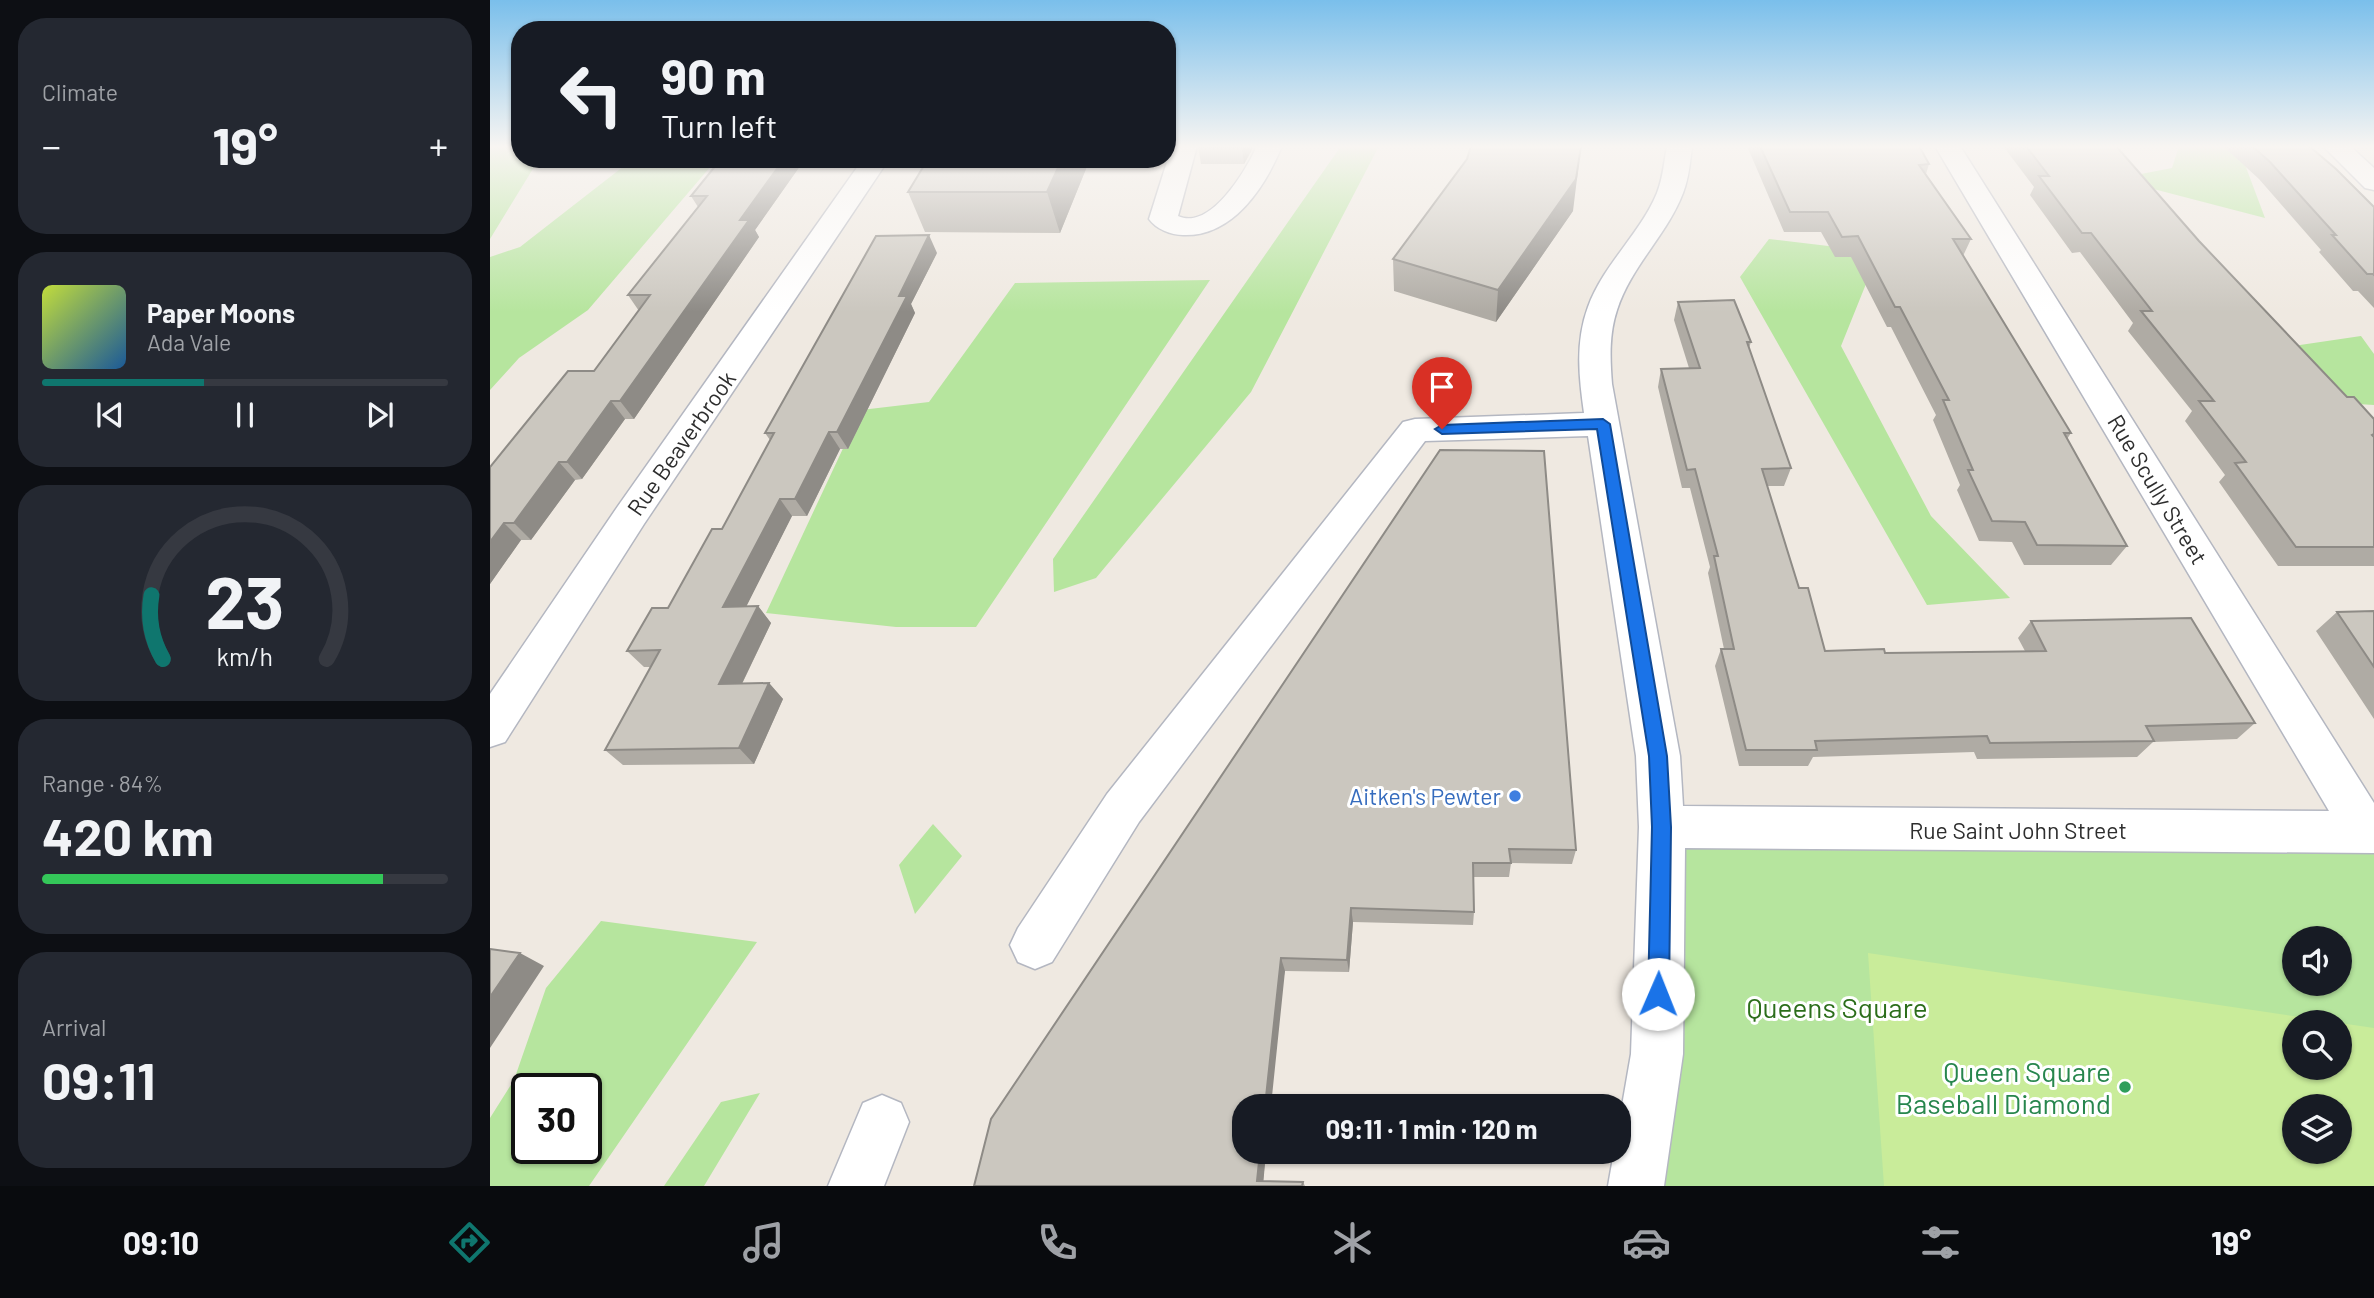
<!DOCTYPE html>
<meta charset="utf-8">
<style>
body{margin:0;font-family:Barlow,sans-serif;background:#242831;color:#f1f3f6;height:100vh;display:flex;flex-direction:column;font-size:26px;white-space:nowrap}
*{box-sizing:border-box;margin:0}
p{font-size:23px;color:#9ea1a6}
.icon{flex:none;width:38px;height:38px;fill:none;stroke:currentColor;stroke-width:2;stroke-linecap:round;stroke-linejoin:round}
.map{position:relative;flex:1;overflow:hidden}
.panel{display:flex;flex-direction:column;gap:18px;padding:18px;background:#0d0f14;width:490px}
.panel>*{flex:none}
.guide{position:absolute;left:21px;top:21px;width:665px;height:147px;border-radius:28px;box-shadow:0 2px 5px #0004;background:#171b24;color:#f1f3f6;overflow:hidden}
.fabs{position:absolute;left:1792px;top:926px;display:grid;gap:14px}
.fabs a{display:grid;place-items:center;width:70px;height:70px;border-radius:50%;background:#171b24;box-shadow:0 2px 5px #0004;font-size:35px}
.speed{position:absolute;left:21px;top:1073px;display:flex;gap:14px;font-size:35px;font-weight:700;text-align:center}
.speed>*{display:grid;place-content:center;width:91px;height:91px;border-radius:50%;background:#171b24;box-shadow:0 2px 5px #0004;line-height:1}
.speed .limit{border:4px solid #111;border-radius:10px;background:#fff;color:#111}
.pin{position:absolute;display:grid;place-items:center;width:60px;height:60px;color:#fff;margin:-72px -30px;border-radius:50% 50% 50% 0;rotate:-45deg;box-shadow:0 0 7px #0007}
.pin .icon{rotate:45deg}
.me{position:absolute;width:77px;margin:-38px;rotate:1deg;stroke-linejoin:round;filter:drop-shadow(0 0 5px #0008)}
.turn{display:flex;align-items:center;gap:24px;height:147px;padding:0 35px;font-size:32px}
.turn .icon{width:91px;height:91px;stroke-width:2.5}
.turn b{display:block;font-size:49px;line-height:60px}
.big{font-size:52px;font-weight:700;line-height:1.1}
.panel .card{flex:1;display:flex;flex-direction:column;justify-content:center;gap:10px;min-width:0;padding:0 24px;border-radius:28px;background:#242831}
.panel .dial{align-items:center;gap:0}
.dial svg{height:182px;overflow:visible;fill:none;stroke:#363941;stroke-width:7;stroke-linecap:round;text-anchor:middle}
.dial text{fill:#f1f3f6;stroke:none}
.song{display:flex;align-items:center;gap:21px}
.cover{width:84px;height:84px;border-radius:10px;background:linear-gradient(135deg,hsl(70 70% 55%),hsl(210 70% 35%))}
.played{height:7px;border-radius:4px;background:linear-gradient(90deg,#0f766e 40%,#363941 40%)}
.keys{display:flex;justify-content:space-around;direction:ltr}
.heat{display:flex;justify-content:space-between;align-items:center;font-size:38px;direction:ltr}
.charge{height:10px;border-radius:5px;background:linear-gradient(90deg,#34c759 84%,#363941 0)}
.trip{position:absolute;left:742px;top:1094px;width:399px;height:70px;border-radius:28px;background:#171b24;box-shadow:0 2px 5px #0004;font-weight:700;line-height:70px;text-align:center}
.tab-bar{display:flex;height:112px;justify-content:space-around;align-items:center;background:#090b0e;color:#9ea1a6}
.tab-bar .icon{width:49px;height:49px}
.tab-bar .selected{color:#0f766e}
.tab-bar b{font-size:32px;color:#f1f3f6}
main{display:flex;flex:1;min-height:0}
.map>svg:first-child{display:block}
</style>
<main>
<section class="panel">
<div class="card"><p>Climate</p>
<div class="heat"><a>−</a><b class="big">19°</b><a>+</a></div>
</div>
<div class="card">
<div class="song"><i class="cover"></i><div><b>Paper Moons</b><p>Ada Vale</p></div></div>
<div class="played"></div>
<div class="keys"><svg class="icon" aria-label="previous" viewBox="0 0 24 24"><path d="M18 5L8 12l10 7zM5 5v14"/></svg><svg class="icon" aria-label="pause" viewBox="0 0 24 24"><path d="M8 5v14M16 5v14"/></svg><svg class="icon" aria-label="next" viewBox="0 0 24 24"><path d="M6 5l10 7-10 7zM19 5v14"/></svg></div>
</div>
<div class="card dial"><svg viewBox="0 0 100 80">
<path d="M14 69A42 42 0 1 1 86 69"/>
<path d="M14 69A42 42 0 0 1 9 41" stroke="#0f766e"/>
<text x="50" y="56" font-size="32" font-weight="700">23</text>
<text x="50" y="72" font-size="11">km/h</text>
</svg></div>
<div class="card"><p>Range · 84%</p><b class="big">420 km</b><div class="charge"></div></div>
<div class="card"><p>Arrival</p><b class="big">09:11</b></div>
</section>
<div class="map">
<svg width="1884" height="1186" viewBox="0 0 1884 1186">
<rect width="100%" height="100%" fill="#efe9e1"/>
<!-- green -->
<path fill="#b6e59e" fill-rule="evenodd" d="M 0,146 L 30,146 L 30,159 L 49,159 L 0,239 Z
M 851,146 L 889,146 L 761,392 L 606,578 L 564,592 L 563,559 Z
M 1689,146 L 1748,146 L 1775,218 L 1625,179 L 1682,168 Z
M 143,159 L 227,159 L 98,310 L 29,358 L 0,390 L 0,257 L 30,247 Z
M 1279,239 L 1355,248 L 1382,269 L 1351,346 L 1441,516 L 1520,598 L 1437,605 L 1250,277 Z
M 720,280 L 486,627 L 406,627 L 276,613 L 371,410 L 439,402 L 525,283 Z
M 1871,336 L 1884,354 L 1884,405 L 1720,395 L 1810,345 Z
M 443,824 L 472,856 L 425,914 L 409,865 Z
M 1172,827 L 1884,832 L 1884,1186 L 1146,1186 ZM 1804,938 L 1850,938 L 1850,984 L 1804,984 ZM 1804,1022 L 1850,1022 L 1850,1068 L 1804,1068 ZM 1804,1106 L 1850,1106 L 1850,1152 L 1804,1152 Z
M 111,921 L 267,942 L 99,1186 L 0,1186 L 0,1118 L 24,1080 L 56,988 ZM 37,1088 L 96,1088 L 96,1148 L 37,1148 Z
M 270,1093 L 214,1186 L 174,1186 L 231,1102 Z"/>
<!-- pitch -->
<path fill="#c9ec9a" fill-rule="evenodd" d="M 1378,953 L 1843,1022 L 1804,1022 L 1804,1068 L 1850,1068 L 1850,1023 L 1884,1028 L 1884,1186 L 1394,1186 ZM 1804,1106 L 1850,1106 L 1850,1152 L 1804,1152 Z"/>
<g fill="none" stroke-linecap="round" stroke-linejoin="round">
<!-- minor casing -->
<g stroke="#b4b7c1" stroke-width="3">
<path id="minor" d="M 682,146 L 707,146 L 688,216 C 721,231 756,170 767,146 L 792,146 C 775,187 743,237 693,235 C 681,235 666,229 659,219 Z
M 1177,146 L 1202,146 C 1200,162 1199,178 1193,193 C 1177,235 1141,266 1127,310 C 1119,334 1120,359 1122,384 L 1190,756 L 1193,806 L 1839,811 L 1445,146 L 1470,146 L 1884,803 L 1884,853 L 1195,848 L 1193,1054 L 1174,1186 L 1118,1186 L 1124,1152 L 1129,1152 L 1129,1123 L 1141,1054 L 1149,827 L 1146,756 L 1098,436 L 935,441 L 649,822 L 562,962 L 545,969 L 528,962 L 520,945 L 528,928 L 617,794 L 913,422 L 925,419 L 1094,413 C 1089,378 1085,342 1098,307 C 1113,265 1150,234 1167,193 C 1173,178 1174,162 1177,146 Z
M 1833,146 L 1860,146 L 1884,168 L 1884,190 L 1875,188 Z
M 373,159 L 399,159 L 154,524 L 15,742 L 0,747 L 0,694 L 128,506 Z
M 392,1095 L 411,1103 L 419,1122 L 394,1186 L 338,1186 L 373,1103 Z"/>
</g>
<!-- minor -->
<use href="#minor" fill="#fff" fill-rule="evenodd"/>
</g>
<!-- wall -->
<path fill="#afaba4" d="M 708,146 L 764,146 L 754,164 L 711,164 Z
M 1257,146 L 1429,146 L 1439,164 L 1436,174 L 1481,239 L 1473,256 L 1581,433 L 1577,439 L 1637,546 L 1621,565 L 1534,565 L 1522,542 L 1489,541 L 1467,490 L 1470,485 L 1443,420 L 1446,415 L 1401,327 L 1397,327 L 1361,257 L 1345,257 L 1331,232 L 1294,232 Z
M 1513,146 L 1626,146 L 1709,241 L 1857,397 L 1884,419 L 1884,566 L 1788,566 L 1729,482 L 1735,475 L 1695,421 L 1702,411 L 1638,331 L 1643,323 L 1590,252 L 1582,253 L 1540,195 L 1544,187 Z
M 1733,146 L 1819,146 L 1884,207 L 1884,308 L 1868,291 L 1863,291 L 1829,252 L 1831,250 L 1769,179 Z
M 231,159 L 315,159 L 265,230 L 269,237 L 144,419 L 135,419 L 92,479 L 85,480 L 41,540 L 31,540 L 0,584 L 0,467 L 104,371 L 149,311 L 138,295 L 208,207 L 201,196 Z
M 438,159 L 600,159 L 570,233 L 435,232 L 418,192 Z
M 1083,211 L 1006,322 L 904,291 L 903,259 Z
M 447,253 L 421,304 L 425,313 L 358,449 L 350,449 L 317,516 L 302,516 L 256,606 L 268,606 L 281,623 L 252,684 L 279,683 L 293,699 L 264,764 L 133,765 L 115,750 L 161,667 L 154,667 L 137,651 L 178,608 L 232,529 L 280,440 L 275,433 Z
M 1188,302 L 1261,342 L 1259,348 L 1301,468 L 1294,486 L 1277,486 L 1309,588 L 1335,651 L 1395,653 L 1535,651 L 1528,638 L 1541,621 L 1765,723 L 1747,739 L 1663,742 L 1647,757 L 1487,759 L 1484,752 L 1323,757 L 1318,766 L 1249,766 L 1225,666 L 1231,649 L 1234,649 L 1218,573 L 1220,567 L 1200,488 L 1192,488 L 1168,387 L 1171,369 L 1199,368 L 1184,320 Z
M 950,450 L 1086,850 L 1082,864 L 1021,863 L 1019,877 L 983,877 L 984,912 L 983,925 L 863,922 L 859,972 L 795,971 L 754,1152 L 776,1152 L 773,1181 L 813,1182 L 815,1186 L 484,1186 Z
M 1884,611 L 1884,719 L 1826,631 L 1847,612 Z"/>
<!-- shaded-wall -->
<path fill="#8e8b86" d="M 752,146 L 764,146 L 754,164 L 752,147 Z
M 1091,146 L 1083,211 L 1006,322 L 1008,290 Z
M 294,159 L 315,159 L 265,230 L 269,237 L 144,419 L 130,401 L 250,220 Z
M 572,159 L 600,159 L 570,233 L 557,192 Z
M 439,235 L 447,253 L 421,304 L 425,313 L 358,449 L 347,432 L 409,296 Z
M 121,401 L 135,419 L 92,479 L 77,462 Z
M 339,432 L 350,449 L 317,516 L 305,499 Z
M 69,462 L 85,480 L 41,540 L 24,523 Z
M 290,499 L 302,516 L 248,623 L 233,607 Z
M 14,523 L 31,540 L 0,584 L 0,542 Z
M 268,606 L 281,623 L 244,700 L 229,684 Z
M 279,683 L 293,699 L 264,764 L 249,748 Z
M 861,908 L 863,922 L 859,972 L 857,960 Z
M 30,953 L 54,966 L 0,1048 L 0,997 Z
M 791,958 L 795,971 L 781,1106 L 775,1106 Z
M 770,1152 L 776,1152 L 773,1186 L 767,1181 Z"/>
<!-- building -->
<path fill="#cbc7bf" stroke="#8e8b86" stroke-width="2" d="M 708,146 L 752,146 L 752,147 Z
M 981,146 L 1091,146 L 1086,179 L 1008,290 L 903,259 L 977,159 Z
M 1270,146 L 1429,146 L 1439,164 L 1429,165 L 1481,239 L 1463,239 L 1581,433 L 1574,433 L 1637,546 L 1547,545 L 1535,522 L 1502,521 L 1478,470 L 1483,470 L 1453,400 L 1459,400 L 1410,307 L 1405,307 L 1368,236 L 1352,237 L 1338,212 L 1300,212 Z
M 1536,146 L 1626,146 L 1709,241 L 1857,397 L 1864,397 L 1884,419 L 1884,434 L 1882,435 L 1884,437 L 1884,547 L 1806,547 L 1745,463 L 1756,462 L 1709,401 L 1724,401 L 1651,311 L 1662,311 L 1601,233 L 1592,233 L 1549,176 L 1559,176 Z
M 1762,146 L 1819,146 L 1846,169 L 1884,207 L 1884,275 L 1883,274 L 1877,274 L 1842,235 L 1846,235 L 1780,162 Z
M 231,159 L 294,159 L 250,220 L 259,220 L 130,401 L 121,401 L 77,462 L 69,462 L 24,523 L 14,523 L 0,542 L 0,467 L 78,371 L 104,371 L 160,295 L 138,295 L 217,196 L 201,196 Z
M 438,159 L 572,159 L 557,192 L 418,192 Z
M 439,235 L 409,296 L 417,296 L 347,432 L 339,432 L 305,499 L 290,499 L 233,607 L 268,606 L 229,684 L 279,683 L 249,748 L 115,750 L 170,650 L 137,651 L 162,608 L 178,608 L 222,529 L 232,529 L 284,433 L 275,433 L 386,236 Z
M 1244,300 L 1261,342 L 1257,342 L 1301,468 L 1272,469 L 1309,588 L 1318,588 L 1335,651 L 1394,649 L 1395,653 L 1556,651 L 1541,621 L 1701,618 L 1765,723 L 1656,726 L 1664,741 L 1500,743 L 1497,736 L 1325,741 L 1327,750 L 1256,750 L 1231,649 L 1244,649 L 1224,556 L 1228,556 L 1205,469 L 1197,470 L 1171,369 L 1210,368 L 1188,302 Z
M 950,450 L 1054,451 L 1086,850 L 1019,849 L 1021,863 L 983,863 L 984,912 L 861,908 L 857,960 L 791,958 L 775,1106 L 754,1106 L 754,1152 L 770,1152 L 767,1181 L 813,1182 L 812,1186 L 484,1186 L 501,1119 Z
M 1884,611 L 1884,667 L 1847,612 Z
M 0,949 L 30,953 L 0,997 Z"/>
<!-- sky -->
<linearGradient id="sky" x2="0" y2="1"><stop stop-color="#7abfeb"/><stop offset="0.47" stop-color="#f8f5f2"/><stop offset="1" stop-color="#f8f5f2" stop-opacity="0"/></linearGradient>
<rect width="1884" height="312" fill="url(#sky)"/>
<!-- route -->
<path fill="#1a73e8" stroke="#114b97" stroke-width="2" d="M 1113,419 L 1120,424 L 1177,756 L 1181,827 L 1179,994 L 1176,1001 L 1168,1004 L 1161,1001 L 1158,994 L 1162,827 L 1159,756 L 1107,429 L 952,434 L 945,429 L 952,425 Z"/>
<!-- markers -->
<circle fill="#3f7fe0" stroke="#fff" stroke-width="2.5" cx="1025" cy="796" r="7"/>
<circle fill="#2e9e5b" stroke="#fff" stroke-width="2.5" cx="1635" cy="1087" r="7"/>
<g text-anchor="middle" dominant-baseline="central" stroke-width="6" stroke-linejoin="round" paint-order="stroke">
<!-- street labels -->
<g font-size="23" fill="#2e2e2e" stroke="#fff">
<text transform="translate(191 443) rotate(-55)">Rue Beaverbrook</text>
<text transform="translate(1668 489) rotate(59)">Rue Scully Street</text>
<text x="1528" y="830">Rue Saint John Street</text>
</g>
<!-- shop labels -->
<g font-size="23" fill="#366cbe" stroke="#fff" text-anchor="end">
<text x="1011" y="796">Aitken's Pewter</text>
</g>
<!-- near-park labels -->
<g font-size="28" fill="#2c6e1b" stroke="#fff">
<text x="1347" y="1007">Queens Square</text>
</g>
<!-- near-leisure labels -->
<g font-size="28" fill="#27864d" stroke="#fff" text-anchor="end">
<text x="1621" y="1071">Queen Square<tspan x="1621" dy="32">Baseball Diamond</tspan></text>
</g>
</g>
</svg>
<div class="fabs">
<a><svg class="icon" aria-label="sound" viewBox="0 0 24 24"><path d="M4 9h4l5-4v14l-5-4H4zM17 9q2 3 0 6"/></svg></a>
<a><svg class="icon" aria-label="search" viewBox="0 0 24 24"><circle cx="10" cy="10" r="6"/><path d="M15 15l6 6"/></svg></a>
<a><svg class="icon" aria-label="layers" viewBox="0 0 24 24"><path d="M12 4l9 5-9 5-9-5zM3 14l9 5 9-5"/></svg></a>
</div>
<div class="speed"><div class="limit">30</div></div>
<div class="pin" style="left:952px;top:429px;background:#d93025"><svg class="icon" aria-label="arrive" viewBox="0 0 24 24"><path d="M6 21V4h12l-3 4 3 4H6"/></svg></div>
<svg class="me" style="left:1168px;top:994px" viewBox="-20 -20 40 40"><circle r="19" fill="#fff"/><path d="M0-13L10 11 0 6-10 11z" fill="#1a73e8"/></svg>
<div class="trip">09:11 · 1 min · 120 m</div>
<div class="guide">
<div class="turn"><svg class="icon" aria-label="left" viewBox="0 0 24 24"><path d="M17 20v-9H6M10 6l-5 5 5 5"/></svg><div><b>90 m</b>Turn left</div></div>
</div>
</div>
</main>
<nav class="tab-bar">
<b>09:10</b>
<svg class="icon selected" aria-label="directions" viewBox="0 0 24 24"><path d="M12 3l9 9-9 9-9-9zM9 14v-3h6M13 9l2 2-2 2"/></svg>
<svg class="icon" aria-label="music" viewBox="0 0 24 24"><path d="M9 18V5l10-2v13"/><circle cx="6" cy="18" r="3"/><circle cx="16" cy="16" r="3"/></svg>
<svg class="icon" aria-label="phone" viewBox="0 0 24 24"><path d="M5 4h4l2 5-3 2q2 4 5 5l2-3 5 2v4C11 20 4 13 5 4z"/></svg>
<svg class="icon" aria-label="climate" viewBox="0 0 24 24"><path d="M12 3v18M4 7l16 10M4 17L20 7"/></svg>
<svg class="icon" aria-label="car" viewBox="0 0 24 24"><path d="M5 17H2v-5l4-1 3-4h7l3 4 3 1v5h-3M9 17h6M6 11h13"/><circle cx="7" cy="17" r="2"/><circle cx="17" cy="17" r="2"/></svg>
<svg class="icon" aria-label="filters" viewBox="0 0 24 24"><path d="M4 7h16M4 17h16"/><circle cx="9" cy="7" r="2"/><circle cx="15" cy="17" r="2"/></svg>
<b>19°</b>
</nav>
